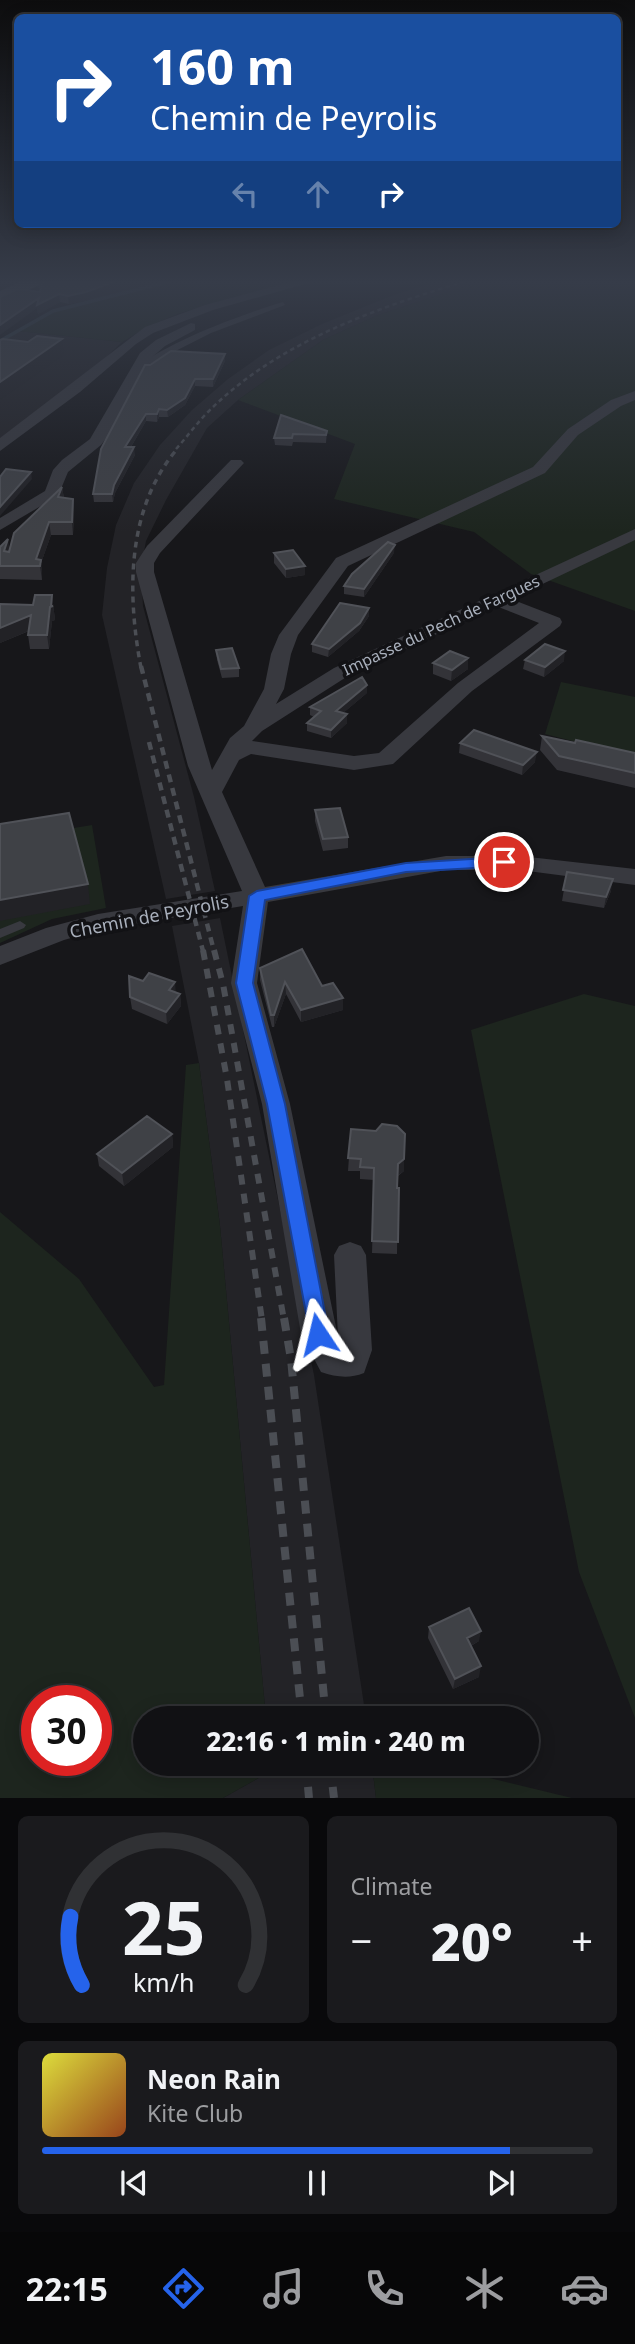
<!DOCTYPE html>
<meta charset="utf-8">
<style>
body{margin:0;font-family:"Noto Sans",sans-serif;background:#1a1a1d;color:#f1f3f6;height:100vh;display:flex;flex-direction:column;font-size:26px;white-space:nowrap}
*{box-sizing:border-box;margin:0}
p{font-size:23px;color:#9c9da0}
.icon{flex:none;width:38px;height:38px;fill:none;stroke:currentColor;stroke-width:2;stroke-linecap:round;stroke-linejoin:round}
.map{position:relative;height:1798px;overflow:hidden}
.drawer{display:flex;flex-direction:column;gap:18px;padding:18px;background:#09090b;flex:1}
.drawer>*{flex:none}
.banner{position:absolute;left:14px;top:14px;width:607px;height:214px;border-radius:10px;box-shadow:0 4px 18px #0003,0 0 0 2px #303134;background:#1a4fa0;color:#fff;overflow:hidden}
.speed{position:absolute;left:21px;top:1685px;display:flex;gap:14px;font-size:35px;font-weight:700;text-align:center}
.speed>*{display:grid;place-content:center;width:91px;height:91px;border-radius:50%;background:#111114;box-shadow:0 4px 18px #0003,0 0 0 2px #303134;line-height:1}
.speed .limit{border:10px solid #d22;background:#fff;color:#111}
.pin{position:absolute;display:grid;place-items:center;width:60px;height:60px;color:#fff;margin:-30px;border:4px solid #fff;border-radius:50%;box-shadow:0 2px 7px #0007}
.me{position:absolute;width:77px;margin:-38px;rotate:350deg;stroke-linejoin:round;filter:drop-shadow(0 0 5px #0008)}
.turn{display:flex;align-items:center;gap:24px;height:147px;padding:0 21px;font-size:32px}
.turn .icon{width:91px;height:91px;stroke-width:2.5}
.turn b{display:block;font-size:49px;line-height:60px}
.lanes{display:flex;align-items:center;height:66px;padding:0 21px;background:#0003;justify-content:center;gap:35px;direction:ltr}
.lanes .off{opacity:.35}
.big{font-size:52px;font-weight:800;line-height:1.1}
.drawer .widget{flex:1;display:flex;flex-direction:column;justify-content:center;gap:10px;min-width:0;padding:0 24px;border-radius:10px;background:#1a1a1d}
.drawer .dial{align-items:center;gap:0}
.dial svg{height:182px;overflow:visible;fill:none;stroke:#303134;stroke-width:7;stroke-linecap:round;text-anchor:middle}
.dial text{fill:#f1f3f6;stroke:none}
.song{display:flex;align-items:center;gap:21px}
.cover{width:84px;height:84px;border-radius:10px;background:linear-gradient(135deg,hsl(60 70% 55%),hsl(20 70% 35%))}
.played{height:7px;border-radius:4px;background:linear-gradient(90deg,#2563eb 85%,#303134 85%)}
.keys{display:flex;justify-content:space-around;direction:ltr}
.heat{display:flex;justify-content:space-between;align-items:center;font-size:38px;direction:ltr}
.drawer .tiles{flex:1;display:grid;gap:18px;grid-template-columns:1fr 1fr}
.widget:last-child{grid-column:span 2}
.trip{position:absolute;left:133px;top:1706px;width:406px;height:70px;border-radius:35px;background:#111114;box-shadow:0 4px 18px #0003,0 0 0 2px #303134;font-weight:800;line-height:70px;text-align:center}
.tab-bar{display:flex;height:112px;justify-content:space-around;align-items:center;background:#070708;color:#9c9da0}
.tab-bar .icon{width:49px;height:49px}
.tab-bar .on{color:#2563eb}
.tab-bar b{font-size:32px;color:#f1f3f6}
.map>svg:first-child{display:block}
</style>
<div class="map">
<svg width="635" height="1798" viewBox="0 0 635 1798">
<rect width="100%" height="100%" fill="#17171a"/>
<!-- built -->
<path fill="#232327" d="M 0,280 L 175,280 L 88,301 L 36,287 L 0,305 Z
M 441,280 L 485,280 L 378,315 L 323,340 L 238,400 L 207,428 L 166,500 L 146,541 L 141,568 L 143,606 L 194,797 L 215,891 L 166,899 L 102,615 L 107,568 L 116,525 L 134,483 L 160,445 L 192,410 L 228,379 L 269,350 L 322,324 L 391,296 Z
M 18,331 L 122,342 L 90,373 L 0,440 L 0,339 Z
M 220,918 L 314,1375 L 366,1718 L 266,1718 L 220,1226 L 199,1063 L 172,926 Z
M 270,1764 L 372,1764 L 376,1798 L 223,1798 L 271,1771 Z"/>
<!-- green -->
<path fill="#1d251e" fill-rule="evenodd" d="M 175,280 L 300,280 L 180,313 L 151,325 L 122,342 L 18,331 L 53,311 Z
M 485,280 L 635,280 L 635,611 L 531,574 L 474,532 L 334,499 L 355,444 L 238,400 L 323,340 L 378,315 Z
M 561,682 L 635,697 L 635,757 L 545,734 Z
M 92,825 L 106,908 L 52,919 L 0,943 L 0,840 Z
M 584,994 L 635,1006 L 635,1718 L 579,1572 L 471,1030 Z
M 199,1063 L 220,1226 L 266,1718 L 145,1718 L 145,1764 L 270,1764 L 271,1771 L 223,1798 L 0,1798 L 0,1212 L 79,1279 L 154,1387 L 164,1385 L 186,1065 ZM 37,1701 L 96,1701 L 96,1760 L 37,1760 Z
M 372,1764 L 432,1764 L 572,1798 L 376,1798 Z"/>
<g fill="none" stroke-linecap="round" stroke-linejoin="round">
<!-- stream -->
<path stroke="#2c383f" stroke-width="3.5" d="M 0,341 L 53,311 L 175,280"/>
<!-- lane -->
<path fill="#38393f" fill-rule="evenodd" d="M 283,302 L 285,305 L 211,333 L 140,369 L 135,368 C 170,341 240,315 283,302 Z
M 20,921 L 26,925 L 24,928 L 0,938 L 0,929 Z"/>
<!-- street -->
<path fill="#38393f" fill-rule="evenodd" d="M 298,280 L 319,280 L 213,310 L 153,333 L 136,344 L 80,392 L 0,451 L 0,438 L 145,327 L 205,305 Z
M 191,323 L 195,324 L 195,330 L 165,346 L 150,359 L 110,433 L 101,445 L 68,472 L 58,496 L 0,530 L 0,518 L 45,491 L 53,470 L 62,460 L 90,439 L 140,353 L 156,340 Z
M 635,391 L 635,400 L 621,406 L 578,435 L 545,473 L 348,566 L 298,635 L 291,654 L 284,689 L 276,704 L 334,668 L 635,529 L 635,540 L 511,599 L 560,618 L 562,622 L 560,626 L 472,691 L 393,764 L 354,770 L 251,754 L 239,760 L 222,792 L 265,887 L 446,856 L 520,856 L 635,869 L 635,885 L 520,870 L 446,870 L 268,902 L 257,983 L 290,1104 L 338,1337 L 334,1255 L 339,1246 L 350,1242 L 361,1246 L 366,1255 L 372,1350 L 364,1373 C 349,1379 336,1377 321,1372 L 301,1334 L 262,1104 L 231,983 L 243,906 L 99,930 L 64,940 L 0,965 L 0,946 L 46,928 L 98,914 L 242,891 L 188,766 L 136,572 L 136,563 L 147,546 L 231,460 L 241,460 L 244,463 L 160,553 L 154,563 L 154,572 L 212,770 L 230,738 L 244,726 L 264,689 L 271,654 L 279,635 L 336,558 L 533,467 L 568,429 L 611,400 ZM 496,606 L 539,623 L 458,683 L 379,753 L 354,756 L 252,741 L 262,731 L 348,676 Z"/>
<!-- primary -->
<path fill="#54575e" fill-rule="evenodd" d="M 24,280 L 49,280 L 0,304 L 0,291 Z"/>
<!-- rail-far4 -->
<path stroke="#4b4e54" stroke-width="2.5" stroke-dasharray="4.5 3.5" stroke-linecap="butt" d="M 176,449 C 187,437 196,424 208,412 C 277,342 377,308 469,280"/>
<!-- rail-far3 -->
<path stroke="#4b4e54" stroke-width="3.5" stroke-dasharray="6 5" stroke-linecap="butt" d="M 141,668 C 127,594 126,508 178,448"/>
<!-- rail-far2 -->
<path stroke="#4b4e54" stroke-width="4.5" stroke-dasharray="8 6" stroke-linecap="butt" d="M 141,666 L 214,951
M 149,742 L 203,951"/>
<!-- rail-far1 -->
<path stroke="#4b4e54" stroke-width="6" stroke-dasharray="10 9" stroke-linecap="butt" d="M 203,950 L 227,1079 L 262,1320
M 214,950 L 223,984 L 284,1320"/>
<!-- rail -->
<path stroke="#4b4e54" stroke-width="8" stroke-dasharray="13 10" stroke-linecap="butt" d="M 261,1318 L 302,1718
M 284,1318 L 291,1359 L 326,1718
M 306,1764 L 309,1798
M 330,1764 L 334,1798"/>
</g>
<!-- wall -->
<path fill="#333338" d="M 38,280 L 142,280 L 87,300 L 69,304 L 60,302 L 38,314 L 37,308 L 41,289 L 39,288 Z
M 225,361 L 213,387 L 195,386 L 185,405 L 168,417 L 159,417 L 157,422 L 146,421 L 131,447 L 135,455 L 115,493 L 113,502 L 94,502 L 93,494 L 145,365 Z
M 281,415 L 327,431 L 326,443 L 293,442 L 292,446 L 275,445 L 274,438 Z
M 62,487 L 64,498 L 73,499 L 74,512 L 73,535 L 51,535 L 41,563 L 42,573 L 42,580 L 0,579 L 0,547 L 10,549 Z
M 274,553 L 305,566 L 305,575 L 286,578 L 274,563 Z
M 394,553 L 364,597 L 344,594 L 344,586 Z
M 52,595 L 55,620 L 52,621 L 49,649 L 30,649 L 28,635 L 29,631 L 0,643 L 0,604 L 33,605 Z
M 369,608 L 369,616 L 359,631 L 328,657 L 312,652 L 312,644 Z
M 216,650 L 239,668 L 239,677 L 222,678 L 217,660 Z
M 468,658 L 468,669 L 451,681 L 433,674 L 433,663 Z
M 525,660 L 564,661 L 544,677 L 523,669 Z
M 367,693 L 343,713 L 347,723 L 331,738 L 307,731 L 307,723 L 314,717 L 310,715 L 310,707 Z
M 542,736 L 635,753 L 635,788 L 557,770 L 540,750 Z
M 460,743 L 535,762 L 522,775 L 459,753 Z
M 315,810 L 348,837 L 348,848 L 323,851 L 315,821 Z
M 567,872 L 611,891 L 604,908 L 562,901 Z
M 260,968 L 322,986 L 343,1010 L 301,1022 L 286,994 L 274,1027 L 272,1027 L 260,980 Z
M 176,993 L 180,994 L 181,1006 L 167,1024 L 132,1009 L 130,997 Z
M 351,1129 L 404,1171 L 398,1176 L 397,1254 L 372,1253 L 374,1180 L 360,1179 L 360,1171 L 348,1171 Z
M 172,1134 L 173,1147 L 124,1186 L 99,1166 L 97,1154 Z
M 429,1627 L 479,1641 L 471,1646 L 479,1677 L 453,1689 L 428,1638 Z"/>
<!-- shaded-wall -->
<path fill="#222226" d="M 118,280 L 142,280 L 87,300 L 69,304 L 68,296 Z
M 59,294 L 60,302 L 38,314 L 37,308 L 0,335 L 0,325 L 39,298 Z
M 62,339 L 64,355 L 0,400 L 0,382 Z
M 225,354 L 225,361 L 213,387 L 213,379 Z
M 195,379 L 195,386 L 185,405 L 168,417 L 167,410 Z
M 159,409 L 159,417 L 157,422 L 157,414 Z
M 146,414 L 146,421 L 126,455 L 125,447 Z
M 134,447 L 135,455 L 115,493 L 113,502 L 112,494 L 114,485 Z
M 31,472 L 32,479 L 0,516 L 0,507 Z
M 62,487 L 64,499 L 58,497 Z
M 73,499 L 74,512 L 73,535 L 72,522 Z
M 49,522 L 51,535 L 41,563 L 42,573 L 42,580 L 40,566 L 36,559 Z
M 8,539 L 10,552 L 4,551 Z
M 395,545 L 394,553 L 364,597 L 364,589 Z
M 305,566 L 305,575 L 286,578 L 286,569 Z
M 52,595 L 55,620 L 52,621 L 49,649 L 47,635 Z
M 369,608 L 369,616 L 359,631 L 328,657 L 329,649 Z
M 31,615 L 33,629 L 0,643 L 0,628 Z
M 565,651 L 564,661 L 544,677 L 545,667 Z
M 468,658 L 468,669 L 451,681 L 452,670 Z
M 367,685 L 367,693 L 336,719 L 336,711 Z
M 347,714 L 347,723 L 331,738 L 331,730 Z
M 537,752 L 535,762 L 522,775 L 523,765 Z
M 613,879 L 611,891 L 604,908 L 606,897 Z
M 88,884 L 90,904 L 0,921 L 0,900 Z
M 175,982 L 176,994 L 169,990 Z
M 285,982 L 286,994 L 274,1027 L 274,1015 Z
M 180,994 L 181,1006 L 167,1024 L 166,1012 Z
M 343,998 L 343,1010 L 301,1022 L 301,1010 Z
M 172,1134 L 173,1147 L 124,1186 L 122,1173 Z
M 404,1159 L 404,1171 L 397,1176 L 398,1164 Z
M 481,1631 L 479,1641 L 465,1649 L 467,1638 Z
M 481,1666 L 479,1677 L 453,1689 L 455,1679 Z"/>
<!-- building -->
<path fill="#3f4146" stroke="#505258" stroke-width="2" d="M 40,280 L 58,281 L 118,280 L 86,292 L 68,296 L 59,294 L 37,305 L 39,298 L 0,325 L 0,297 L 18,289 L 40,292 L 43,281 Z
M 37,336 L 62,339 L 0,382 L 0,340 L 3,339 L 28,342 Z
M 171,351 L 225,354 L 213,379 L 195,379 L 185,398 L 167,410 L 159,409 L 157,414 L 146,414 L 125,447 L 134,447 L 114,485 L 112,494 L 93,494 L 101,449 L 145,365 L 150,365 Z
M 281,415 L 327,431 L 326,435 L 293,434 L 292,438 L 274,438 Z
M 6,469 L 31,472 L 0,507 L 0,477 Z
M 62,487 L 58,497 L 73,499 L 72,522 L 49,522 L 36,559 L 41,560 L 40,566 L 0,566 L 0,547 L 8,539 L 4,551 L 9,552 L 14,533 Z
M 388,542 L 395,545 L 364,589 L 344,586 L 352,574 Z
M 293,550 L 305,566 L 286,569 L 274,553 Z
M 35,595 L 52,595 L 51,606 L 53,606 L 50,607 L 47,635 L 28,635 L 31,615 L 0,628 L 0,604 L 33,605 Z
M 340,603 L 369,608 L 360,623 L 329,649 L 312,644 Z
M 545,644 L 565,651 L 545,667 L 525,660 Z
M 232,648 L 239,668 L 221,669 L 216,650 Z
M 450,651 L 468,658 L 452,670 L 433,663 Z
M 362,677 L 367,685 L 336,711 L 347,714 L 331,730 L 307,723 L 321,711 L 310,707 Z
M 474,730 L 537,752 L 523,765 L 460,743 Z
M 542,736 L 575,743 L 576,740 L 635,753 L 635,773 L 559,756 Z
M 340,808 L 348,837 L 323,839 L 315,810 Z
M 69,813 L 88,884 L 0,900 L 0,824 Z
M 567,872 L 613,879 L 606,897 L 563,890 Z
M 302,949 L 322,986 L 333,983 L 343,998 L 301,1010 L 285,982 L 274,1015 L 271,1015 L 260,968 Z
M 149,973 L 175,982 L 169,990 L 180,994 L 166,1012 L 130,997 L 129,976 L 143,981 Z
M 147,1116 L 172,1134 L 122,1173 L 97,1154 Z
M 382,1124 L 397,1126 L 405,1134 L 404,1159 L 398,1164 L 397,1188 L 399,1188 L 398,1242 L 372,1241 L 374,1168 L 360,1167 L 361,1159 L 348,1158 L 351,1129 L 376,1131 Z
M 469,1608 L 481,1631 L 467,1638 L 481,1666 L 455,1679 L 429,1627 Z"/>
<!-- sky -->
<linearGradient id="sky" x2="0" y2="1"><stop stop-color="#0d0d0e"/><stop offset="0.53" stop-color="#363c49"/><stop offset="1" stop-color="#363c49" stop-opacity="0"/></linearGradient>
<rect width="635" height="532" fill="url(#sky)"/>
<!-- route -->
<path fill="#2563eb" stroke="#184099" stroke-width="2" d="M 504,857 L 512,862 L 509,866 L 406,872 L 265,900 L 253,983 L 285,1104 L 329,1334 L 326,1340 L 318,1343 L 311,1340 L 267,1104 L 236,983 L 249,896 L 257,891 L 406,863 Z"/>
<g text-anchor="middle" dominant-baseline="central" stroke-width="7" stroke-linejoin="round" paint-order="stroke">
<!-- far-street labels -->
<g font-size="16" fill="#a8afbb" stroke="#121215">
<text transform="translate(441 625) rotate(-25)">Impasse du Pech de Fargues</text>
</g>
<!-- street labels -->
<g font-size="18" fill="#a8afbb" stroke="#121215">
<text transform="translate(149 916) rotate(-11)">Chemin de Peyrolis</text>
</g>
</g>
</svg>
<div class="speed"><div class="limit">30</div></div>
<div class="pin" style="left:504px;top:862px;background:#d93025"><svg class="icon" aria-label="arrive" viewBox="0 0 24 24"><path d="M6 21V4h12l-3 4 3 4H6"/></svg></div>
<svg class="me" style="left:318px;top:1334px" viewBox="-20 -20 40 40"><path d="M0-17L14 15 0 8-14 15z" fill="#2563eb" stroke="#fff" stroke-width="4"/></svg>
<div class="trip">22:16 · 1 min · 240 m</div>
<div class="banner">
<div class="turn"><svg class="icon" aria-label="right" viewBox="0 0 24 24"><path d="M7 20v-9h11M14 6l5 5-5 5"/></svg><div><b>160 m</b>Chemin de Peyrolis</div></div>
<div class="lanes"><svg class="icon off" aria-label="left" viewBox="0 0 24 24"><path d="M17 20v-9H6M10 6l-5 5 5 5"/></svg><svg class="icon off" aria-label="ahead" viewBox="0 0 24 24"><path d="M12 20V5M6 11l6-6 6 6"/></svg><svg class="icon" aria-label="right" viewBox="0 0 24 24"><path d="M7 20v-9h11M14 6l5 5-5 5"/></svg></div>
</div>
</div>
<section class="drawer">
<div class="tiles">
<div class="widget dial"><svg viewBox="0 0 100 80">
<path d="M14 69A42 42 0 1 1 86 69"/>
<path d="M14 69A42 42 0 0 1 9 39" stroke="#2563eb"/>
<text x="50" y="56" font-size="32" font-weight="700">25</text>
<text x="50" y="72" font-size="11">km/h</text>
</svg></div>
<div class="widget"><p>Climate</p>
<div class="heat"><a>−</a><b class="big">20°</b><a>+</a></div>
</div>
<div class="widget">
<div class="song"><i class="cover"></i><div><b>Neon Rain</b><p>Kite Club</p></div></div>
<div class="played"></div>
<div class="keys"><svg class="icon" aria-label="previous" viewBox="0 0 24 24"><path d="M18 5L8 12l10 7zM5 5v14"/></svg><svg class="icon" aria-label="pause" viewBox="0 0 24 24"><path d="M8 5v14M16 5v14"/></svg><svg class="icon" aria-label="next" viewBox="0 0 24 24"><path d="M6 5l10 7-10 7zM19 5v14"/></svg></div>
</div>
</div>
</section>
<nav class="tab-bar">
<b>22:15</b>
<svg class="icon on" aria-label="directions" viewBox="0 0 24 24"><path d="M12 3l9 9-9 9-9-9zM9 14v-3h6M13 9l2 2-2 2"/></svg>
<svg class="icon" aria-label="music" viewBox="0 0 24 24"><path d="M9 18V5l10-2v13"/><circle cx="6" cy="18" r="3"/><circle cx="16" cy="16" r="3"/></svg>
<svg class="icon" aria-label="phone" viewBox="0 0 24 24"><path d="M5 4h4l2 5-3 2q2 4 5 5l2-3 5 2v4C11 20 4 13 5 4z"/></svg>
<svg class="icon" aria-label="climate" viewBox="0 0 24 24"><path d="M12 3v18M4 7l16 10M4 17L20 7"/></svg>
<svg class="icon" aria-label="car" viewBox="0 0 24 24"><path d="M5 17H2v-5l4-1 3-4h7l3 4 3 1v5h-3M9 17h6M6 11h13"/><circle cx="7" cy="17" r="2"/><circle cx="17" cy="17" r="2"/></svg>
</nav>
